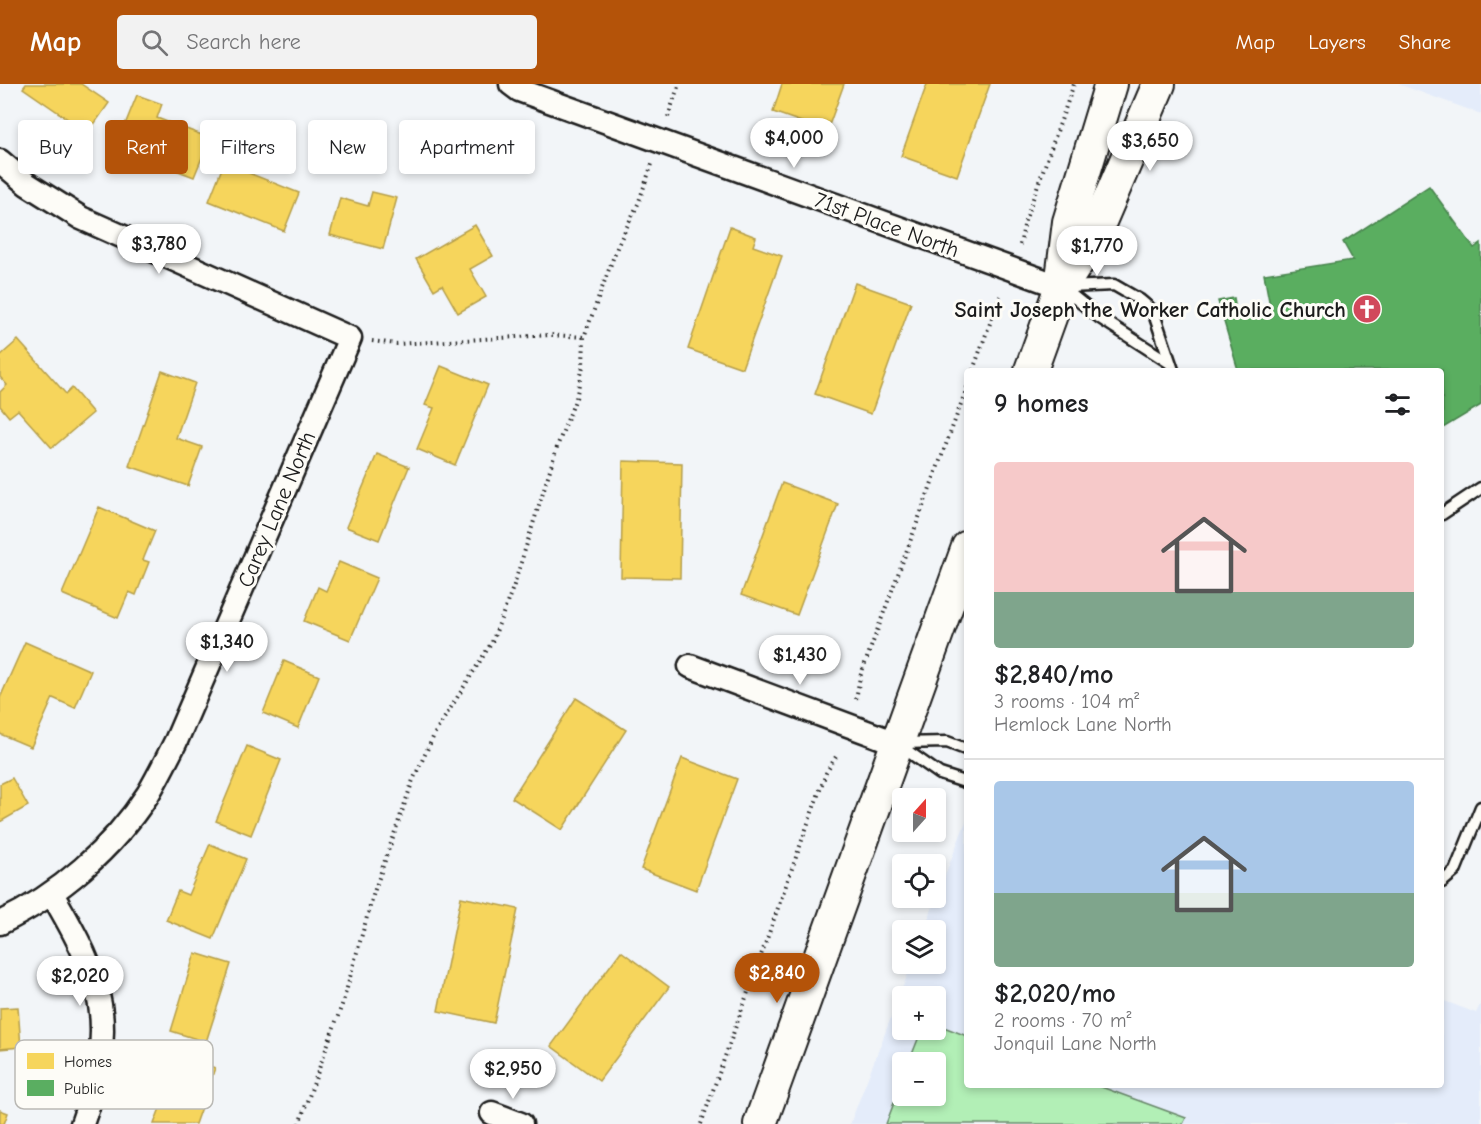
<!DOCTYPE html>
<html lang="en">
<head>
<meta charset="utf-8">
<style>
  :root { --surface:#fff; --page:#f2f2f2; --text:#202124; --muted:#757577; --line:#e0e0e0; --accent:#b45309 }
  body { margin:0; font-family:"Comic Neue",sans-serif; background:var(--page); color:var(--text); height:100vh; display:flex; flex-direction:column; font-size:22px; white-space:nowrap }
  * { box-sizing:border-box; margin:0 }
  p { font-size:20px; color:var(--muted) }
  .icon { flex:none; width:33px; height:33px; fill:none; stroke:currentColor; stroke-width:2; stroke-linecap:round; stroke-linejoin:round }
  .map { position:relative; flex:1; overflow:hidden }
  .side { position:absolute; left:964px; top:284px; width:480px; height:720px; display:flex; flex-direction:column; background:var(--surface); border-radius:6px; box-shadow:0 3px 9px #0003 }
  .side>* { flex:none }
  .guide { position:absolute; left:18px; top:36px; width:570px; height:54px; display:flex; gap:12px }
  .needle { width:39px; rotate:21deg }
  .controls { position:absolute; left:892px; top:704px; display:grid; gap:12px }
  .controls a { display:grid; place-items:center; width:54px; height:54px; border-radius:6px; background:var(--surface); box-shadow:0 3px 9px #0003; font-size:30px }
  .price { position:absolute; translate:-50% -51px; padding:0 14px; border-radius:21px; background:#fff; color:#222; font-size:20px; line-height:39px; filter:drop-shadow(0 2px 3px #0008) }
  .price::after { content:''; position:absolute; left:50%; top:36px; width:18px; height:14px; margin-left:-9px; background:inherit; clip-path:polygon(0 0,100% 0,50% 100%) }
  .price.current { background:var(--accent); color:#fff }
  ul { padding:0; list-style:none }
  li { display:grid; align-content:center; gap:12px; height:318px; padding:0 30px }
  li+li { border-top:2px solid var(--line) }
  li span { display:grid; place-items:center; height:186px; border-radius:6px; color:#555 }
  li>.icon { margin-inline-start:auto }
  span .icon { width:108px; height:108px; fill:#fffc; stroke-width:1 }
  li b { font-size:26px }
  h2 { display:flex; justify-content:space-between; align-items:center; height:72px; padding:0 30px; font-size:26px }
  .pill { padding:0 21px; border-radius:6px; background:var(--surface); box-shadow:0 3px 9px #0003; font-size:21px; line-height:54px }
  .pill.current { background:var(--accent); color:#fff }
  header { display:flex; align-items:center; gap:36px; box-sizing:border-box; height:84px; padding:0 30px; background:var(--accent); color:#fff }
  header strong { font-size:28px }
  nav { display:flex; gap:33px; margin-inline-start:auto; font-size:21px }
  .search { width:420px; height:54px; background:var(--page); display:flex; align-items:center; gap:15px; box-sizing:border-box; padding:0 21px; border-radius:6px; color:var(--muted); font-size:22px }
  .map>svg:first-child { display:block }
  .built { fill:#e4ecfa; fill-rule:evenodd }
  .green { fill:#b2efb6; stroke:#678669; stroke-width:1.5 }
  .homes { fill:#f6d55c; stroke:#b59e49; stroke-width:1.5 }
  .public { fill:#5aae61; stroke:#47824c; stroke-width:1.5 }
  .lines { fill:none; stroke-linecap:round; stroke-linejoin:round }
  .service-casing { stroke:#1c1c1c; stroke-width:15 }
  .minor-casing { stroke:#1c1c1c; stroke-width:27 }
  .secondary-casing { stroke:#1c1c1c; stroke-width:36 }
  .path { stroke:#1c1c1c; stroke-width:4; stroke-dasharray:1.5 4.5; stroke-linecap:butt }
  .service { stroke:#fdfcf7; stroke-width:10 }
  .minor { stroke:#fdfcf7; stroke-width:22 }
  .secondary { stroke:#fdfcf7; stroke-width:32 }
  .labels { text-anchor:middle; stroke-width:6; stroke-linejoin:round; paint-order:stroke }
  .street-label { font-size:22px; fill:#1c1c1c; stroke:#fdfcf7 }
  .poi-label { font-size:22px; font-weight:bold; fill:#1c1c1c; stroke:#fdfcf7; text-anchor:end }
  .key { fill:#fdfcf7; stroke:#bab9b5; stroke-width:1.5 }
  .key-label { font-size:16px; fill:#1c1c1c }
</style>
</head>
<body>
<header>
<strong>Map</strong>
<div class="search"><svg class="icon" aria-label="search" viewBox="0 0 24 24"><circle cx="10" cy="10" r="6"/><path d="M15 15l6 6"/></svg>Search here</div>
<nav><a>Map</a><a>Layers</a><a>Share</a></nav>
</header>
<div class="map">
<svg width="1481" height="1040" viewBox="0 0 1481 1040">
  <rect width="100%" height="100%" fill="#f2f5f8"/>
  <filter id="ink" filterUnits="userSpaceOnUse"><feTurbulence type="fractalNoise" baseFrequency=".0167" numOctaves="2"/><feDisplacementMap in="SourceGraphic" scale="12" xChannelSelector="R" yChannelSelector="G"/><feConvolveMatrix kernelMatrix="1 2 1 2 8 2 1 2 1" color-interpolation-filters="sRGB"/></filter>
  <g filter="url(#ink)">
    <g class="built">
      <path d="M1398,0H1481V30Z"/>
      <path d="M966,737L968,1000H1442V916L1476,929L1481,919V1040H850L912,879H936V846H924ZM903,912H936V945H903ZM903,978H936V1011H903Z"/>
    </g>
    <path class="green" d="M936,940L967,952L968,1000L1096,1001L1186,1034L1183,1040H886L903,995V1011H936V978H909L922,945H936Z"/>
    <g class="homes">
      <path d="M26,0H81L109,19L88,49L23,4Z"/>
      <path d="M782,0H844L827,47L773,28Z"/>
      <path d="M927,0H990L957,92L901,72Z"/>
      <path d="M137,11L162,20L157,34L210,54L194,93L116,63Z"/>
      <path d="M224,79L299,109L284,147L209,117Z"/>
      <path d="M372,108L397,114L383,165L330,151L340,114L368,122Z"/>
      <path d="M475,141L493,172L470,185L486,213L458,229L442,201L434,206L416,175Z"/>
      <path d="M730,143L756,153L753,162L782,172L742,284L688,265Z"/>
      <path d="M855,199L911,219L871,330L815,310Z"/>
      <path d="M18,256L66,310L72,304L93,329L52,364L18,326L9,333L0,322V308L7,301L0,293V272Z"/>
      <path d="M441,282L488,301L455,381L417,365L434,324L425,321Z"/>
      <path d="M162,287L195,299L176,354L202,363L188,402L129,382Z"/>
      <path d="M377,370L409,383L379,456L346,443Z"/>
      <path d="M623,377L682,379L680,494L621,493Z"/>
      <path d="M782,399L838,420L797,531L741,511Z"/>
      <path d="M99,423L155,447L143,476L149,478L136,511L129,508L118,534L62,510Z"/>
      <path d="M339,478L377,494L350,556L304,537L318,503L326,507Z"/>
      <path d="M25,558L91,587L75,624L53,614L31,663L0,650V614Z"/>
      <path d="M284,577L319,592L298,644L263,629Z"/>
      <path d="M576,614L626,646L562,746L512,714Z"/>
      <path d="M247,662L281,676L251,751L216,737Z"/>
      <path d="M682,674L737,695L696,806L641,785Z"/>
      <path d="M12,694L28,722L0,738V700Z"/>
      <path d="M210,760L246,775L213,855L166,836L178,807L188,811Z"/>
      <path d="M461,813L518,825L494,939L438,927Z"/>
      <path d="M621,867L669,903L599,997L551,962Z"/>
      <path d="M195,869L231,880L206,958L171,947Z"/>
      <path d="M18,923L21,963L0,965V924Z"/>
      <path d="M180,971L215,984L195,1040H154Z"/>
      <path d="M0,1026L8,1029L4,1040H0Z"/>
    </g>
    <path class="public" d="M1429,102L1474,164L1481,159V321L1443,344L1442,286H1238L1218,217L1234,214L1236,228L1270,222L1264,190L1353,176L1343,158Z"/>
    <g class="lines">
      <g class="service-casing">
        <g id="service">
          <path d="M1068,203L1114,201L1140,216L1153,227L1173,286"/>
          <path d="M1064,205L1100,234L1170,279"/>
          <path d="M1442,430L1481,404"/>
          <path d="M900,659L947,658L968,666"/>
          <path d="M899,661L940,690L968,699"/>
          <path d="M1442,798L1455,787L1481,723"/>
        </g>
      </g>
      <g class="minor-casing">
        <g id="minor">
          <path d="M511,0L519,6L1061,203"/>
          <path d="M0,77L27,100L81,134L350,254L176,657C167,675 158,693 148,710C112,765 59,811 0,839"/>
          <path d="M690,582L896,659"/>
          <path d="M52,810C104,898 118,941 82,1040"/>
          <path d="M492,1029L521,1040"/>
        </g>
      </g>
      <g class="secondary-casing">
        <g id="secondary">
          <path d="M1065,197L1092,156L1159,0"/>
          <path d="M1031,286L1061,203L1069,138L1111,0"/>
          <path d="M760,1040L968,463"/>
        </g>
      </g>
      <g class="path">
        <path d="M668,33L679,0"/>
        <path d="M1020,161L1025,137L1074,0"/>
        <path d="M372,257L397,260L551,251L584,253"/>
        <path d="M973,286L1000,212"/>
        <path d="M856,615L860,593L968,301"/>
        <path d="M299,1040L343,918L374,808L413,696L435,649L492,558L514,501L558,360L576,314L583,282L584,253L618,161L638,120L652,80"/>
        <path d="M701,1040L826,689L837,671"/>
      </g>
      <use href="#service" class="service"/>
      <use href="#minor" class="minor"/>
      <use href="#secondary" class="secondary"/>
    </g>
  </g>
  <defs>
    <g id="church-disc" transform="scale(1.5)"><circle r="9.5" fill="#d1495b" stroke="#fdfcf7"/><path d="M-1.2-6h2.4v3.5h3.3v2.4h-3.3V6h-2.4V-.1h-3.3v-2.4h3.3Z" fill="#fff"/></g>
  </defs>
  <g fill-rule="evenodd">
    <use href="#church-disc" x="1367" y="225"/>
  </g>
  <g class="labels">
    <g class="street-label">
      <text transform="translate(887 140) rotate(20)" y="8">71st Place North</text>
      <text transform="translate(276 425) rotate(-67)" y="8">Carey Lane North</text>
    </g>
    <g class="poi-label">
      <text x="1346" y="233">Saint Joseph the Worker Catholic Church</text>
    </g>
  </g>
  <rect x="15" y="956" width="198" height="69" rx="9" class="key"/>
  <rect x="27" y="969" width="27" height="16" fill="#f6d55c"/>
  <rect x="27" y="996" width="27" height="16" fill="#5aae61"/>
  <g class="key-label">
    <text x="64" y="983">Homes</text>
    <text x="64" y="1010">Public</text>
  </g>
</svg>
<div class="controls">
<a><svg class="needle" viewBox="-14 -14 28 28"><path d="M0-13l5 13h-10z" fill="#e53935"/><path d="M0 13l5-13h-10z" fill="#757577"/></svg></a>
<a><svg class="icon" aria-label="locate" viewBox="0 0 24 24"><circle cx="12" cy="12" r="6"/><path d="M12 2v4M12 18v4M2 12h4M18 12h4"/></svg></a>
<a><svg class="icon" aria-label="layers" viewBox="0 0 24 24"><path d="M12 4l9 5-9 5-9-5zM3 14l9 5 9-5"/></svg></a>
<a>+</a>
<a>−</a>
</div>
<b class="price" style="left:794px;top:85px">$4,000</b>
<b class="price" style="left:1150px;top:88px">$3,650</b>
<b class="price" style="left:159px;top:191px">$3,780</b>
<b class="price" style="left:1097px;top:193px">$1,770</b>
<b class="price" style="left:227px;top:589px">$1,340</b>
<b class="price" style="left:800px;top:602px">$1,430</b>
<b class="price current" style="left:777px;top:920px">$2,840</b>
<b class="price" style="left:80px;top:923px">$2,020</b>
<b class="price" style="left:513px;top:1016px">$2,950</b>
<div class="guide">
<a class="pill">Buy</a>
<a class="pill current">Rent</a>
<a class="pill">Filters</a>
<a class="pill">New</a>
<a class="pill">Apartment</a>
</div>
<section class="side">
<h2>9 homes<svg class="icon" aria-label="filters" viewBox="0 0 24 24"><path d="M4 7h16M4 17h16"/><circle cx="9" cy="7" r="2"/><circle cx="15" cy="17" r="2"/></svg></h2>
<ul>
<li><span style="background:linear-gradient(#f6c9c9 70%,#7fa58c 0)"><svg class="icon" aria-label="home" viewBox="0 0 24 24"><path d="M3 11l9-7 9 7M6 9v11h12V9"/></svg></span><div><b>$2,840/mo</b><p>3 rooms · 104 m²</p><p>Hemlock Lane North</p></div></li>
<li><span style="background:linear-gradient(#a9c7e8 60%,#7fa58c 0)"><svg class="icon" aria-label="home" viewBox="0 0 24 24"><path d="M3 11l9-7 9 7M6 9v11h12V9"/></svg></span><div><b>$2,020/mo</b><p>2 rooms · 70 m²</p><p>Jonquil Lane North</p></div></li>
</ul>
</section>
</div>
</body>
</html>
